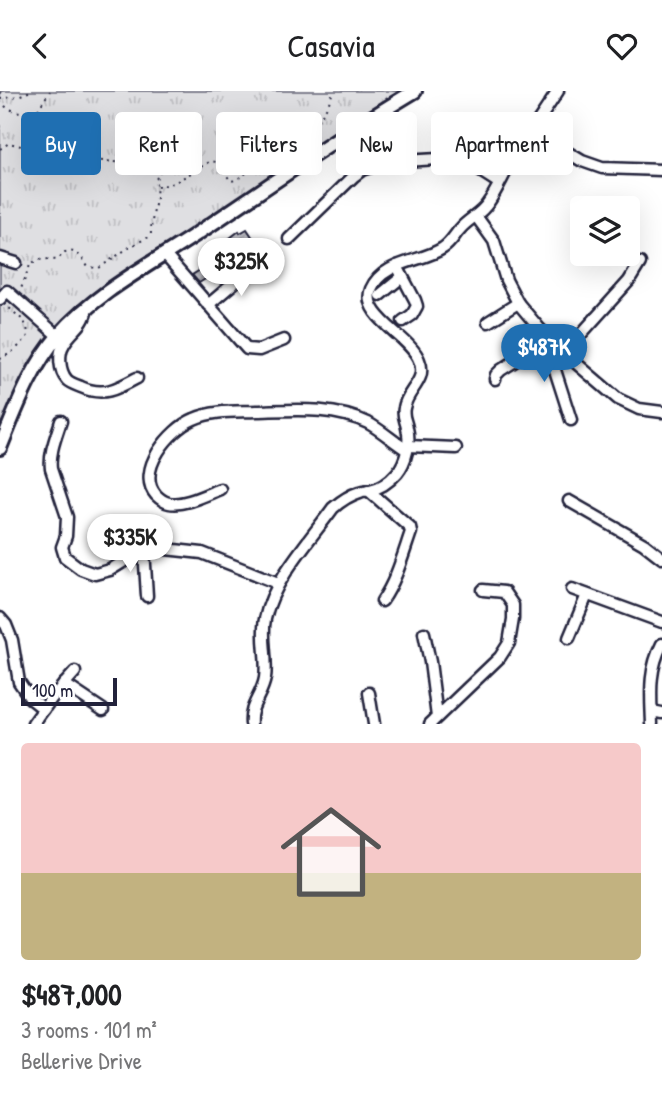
<!DOCTYPE html>
<html lang="en">
<head>
<meta charset="utf-8">
<style>
  :root { --surface:#fff; --page:#f2f2f2; --text:#202124; --muted:#757577; --accent:#1f6fb2 }
  body { margin:0; font-family:"Patrick Hand",sans-serif; background:var(--page); color:var(--text); height:100vh; display:flex; flex-direction:column; font-size:26px; white-space:nowrap }
  * { box-sizing:border-box; margin:0 }
  p { font-size:23px; color:var(--muted) }
  .icon { flex:none; width:38px; height:38px; fill:none; stroke:currentColor; stroke-width:2; stroke-linecap:round; stroke-linejoin:round }
  .map { position:relative; height:633px; overflow:hidden }
  .drawer { display:flex; flex-direction:column; background:var(--surface); flex:1 }
  .drawer>* { flex:none }
  .hud { position:absolute; left:21px; top:21px; width:621px; height:63px; display:flex; gap:14px }
  .controls { position:absolute; left:570px; top:105px; display:grid; gap:14px }
  .controls a { display:grid; place-items:center; width:70px; height:70px; border-radius:7px; background:var(--surface); box-shadow:0 7px 28px #0002; font-size:35px }
  .scale { position:absolute; left:21px; bottom:18px; width:96px; box-sizing:border-box; padding-left:7px; border:4px solid #22223b; border-top:0; font-size:19px; line-height:24px; white-space:nowrap; color:#22223b; -webkit-text-stroke:5px #fff; paint-order:stroke }
  .price { position:absolute; translate:-50% -60px; padding:0 16px; border-radius:24px; background:#fff; color:#222; font-size:23px; line-height:46px; filter:drop-shadow(0 2px 4px #0008) }
  .price::after { content:''; position:absolute; left:50%; top:42px; width:21px; height:16px; margin-left:-10px; background:inherit; clip-path:polygon(0 0,100% 0,50% 100%) }
  .price.active { background:var(--accent); color:#fff }
  ul { padding:0; list-style:none }
  li { display:grid; align-content:center; gap:14px; height:371px; padding:0 21px }
  li span { display:grid; place-items:center; height:217px; border-radius:7px; color:#555 }
  li>.icon { margin-inline-start:auto }
  span .icon { width:126px; height:126px; fill:#fffc; stroke-width:1 }
  li b { font-size:30px }
  .tag { padding:0 24px; border-radius:7px; background:var(--surface); box-shadow:0 7px 28px #0002; font-size:24px; line-height:63px }
  .tag.active { background:var(--accent); color:#fff }
  header { display:flex; justify-content:space-between; align-items:center; height:91px; padding:0 21px; background:var(--surface); font-size:32px; font-weight:600 }
  .map>svg:first-child { display:block }
  .park { fill:url(#park-tufts); stroke:#80808e; stroke-width:2 }
  .building { fill:url(#building-hatch); stroke:#22223b; stroke-width:2 }
  .lines { fill:none; stroke-linecap:round; stroke-linejoin:round }
  .minor-casing { stroke:#22223b; stroke-width:15 }
  .major-casing { stroke:#22223b; stroke-width:18 }
  .path { stroke:#22223b; stroke-width:2; stroke-dasharray:2 5; stroke-linecap:butt }
  .minor { stroke:#fff; stroke-width:10 }
  .major { stroke:#fff; stroke-width:12 }
</style>
</head>
<body>
<header><svg class="icon" aria-label="back" viewBox="0 0 24 24"><path d="M15 5l-7 7 7 7"/></svg>Casavia<svg class="icon" aria-label="heart" viewBox="0 0 24 24"><path d="M12 20l-8-8c-3-5 5-10 8-4 3-6 11-1 8 4z"/></svg></header>
<div class="map">
<svg width="662" height="633" viewBox="0 0 662 633">
  <defs>
    <pattern id="park-tufts" width="24" height="20" patternUnits="userSpaceOnUse" patternTransform="scale(1.75)"><rect width="24" height="20" fill="#dfdfe2"/><path d="M3 7l-1-3M5 7V3M7 7l1-3M15 17l-1-3M17 17v-4M19 17l1-3" fill="none" stroke="#bfbfc3"/></pattern>
    <pattern id="building-hatch" width="6" height="6" patternUnits="userSpaceOnUse" patternTransform="scale(1.75)"><rect width="6" height="6" fill="#c8c8cf"/><path d="M-1 1l2-2M0 6l6-6M5 7l2-2" fill="none" stroke="#acacb3"/></pattern>
  </defs>
  <rect width="100%" height="100%" fill="#fff"/>
  <filter id="ink" filterUnits="userSpaceOnUse"><feTurbulence type="fractalNoise" baseFrequency=".0143" numOctaves="2"/><feDisplacementMap in="SourceGraphic" scale="14" xChannelSelector="R" yChannelSelector="G"/><feConvolveMatrix kernelMatrix="1 2 1 2 8 2 1 2 1" color-interpolation-filters="sRGB"/></filter>
  <g filter="url(#ink)">
    <path class="park" d="M0,0H414L115,196L58,244L9,335H0Z"/>
    <g class="building">
      <path d="M247,138L253,147L247,151L248,152L233,162L226,150L239,140L240,142Z"/>
      <path d="M228,164L230,167L222,173L224,176L199,192L192,184L200,179L199,177L203,175L204,177L213,171L214,173Z"/>
    </g>
    <g class="lines">
      <g class="minor-casing">
        <g id="minor">
          <path d="M532,40L582,70L602,77L662,79"/>
          <path d="M476,125L494,150L506,189L518,212L539,237L563,261L618,308L639,318L662,321"/>
          <path d="M289,148L354,85L362,79L386,71L455,67L463,69L499,92"/>
          <path d="M165,164L247,258L259,259L284,249"/>
          <path d="M0,167L16,172"/>
          <path d="M397,175L415,209L417,215L412,224L403,230"/>
          <path d="M380,204L402,186"/>
          <path d="M0,208L7,200L58,245"/>
          <path d="M208,214L254,175"/>
          <path d="M87,217C84,236 72,238 64,253C58,262 59,280 67,289C70,292 76,294 81,296C103,306 117,298 137,287"/>
          <path d="M488,231L518,212"/>
          <path d="M563,261L556,271L555,279L571,329"/>
          <path d="M564,262L629,190L640,172"/>
          <path d="M495,288L496,284L501,279L550,248"/>
          <path d="M61,330C56,346 49,362 51,378L67,426L66,445L62,456L65,466L81,478L95,483L110,479L144,458L156,457L202,462L278,492"/>
          <path d="M408,355L456,357"/>
          <path d="M220,398C207,403 184,415 169,412C164,411 160,408 156,404C135,380 170,338 194,328C214,319 236,321 257,320C294,319 333,315 368,332C381,339 394,351 407,359"/>
          <path d="M368,399L410,436L411,441C403,464 396,490 382,510"/>
          <path d="M569,410L644,453L662,467"/>
          <path d="M144,458L147,505"/>
          <path d="M572,498L662,531"/>
          <path d="M0,527L6,534L12,549L19,591L30,607L44,618"/>
          <path d="M424,542L430,571L437,626"/>
          <path d="M569,547L587,504"/>
          <path d="M64,593L103,619"/>
          <path d="M369,602L374,633"/>
          <path d="M652,620L662,622"/>
          <path d="M33,633L51,608L75,581"/>
          <path d="M251,633C249,614 262,605 265,587C268,568 261,547 265,528C273,489 310,449 333,417C341,410 350,404 360,401C368,398 362,401 370,399C381,397 390,390 397,382C406,371 411,352 407,337C406,330 402,325 404,317C407,298 428,290 419,269C411,246 360,225 371,198C383,170 423,171 443,157C451,152 455,143 461,137C469,128 481,123 488,112C496,101 502,87 509,75C524,50 542,25 558,0"/>
          <path d="M430,633L500,566L509,552L513,528V514L504,501L483,499"/>
          <path d="M652,633C651,604 648,580 662,553"/>
        </g>
      </g>
      <g class="major-casing">
        <path id="major" d="M0,357C16,318 31,276 59,244C96,202 146,176 192,146C266,97 339,45 415,0"/>
      </g>
      <g class="path">
        <path d="M0,3L2,0"/>
        <path d="M0,8L18,5L31,0"/>
        <path d="M0,10C9,22 23,22 37,20L50,0"/>
        <path d="M0,58L9,52L54,63L83,65L92,69L127,72L160,69V80L155,90C160,105 150,127 151,145L131,155L99,177L88,176C82,167 78,158 65,161L57,169C22,165 32,179 19,201"/>
        <path d="M157,96L174,92L211,70L216,71L231,90L236,89C249,81 259,71 272,62C297,44 324,34 333,0"/>
        <path d="M0,268C11,263 23,253 29,243L24,230L8,216L9,214"/>
      </g>
      <use href="#minor" class="minor"/>
      <use href="#major" class="major"/>
    </g>
  </g>
</svg>
<div class="controls">
<a><svg class="icon" aria-label="layers" viewBox="0 0 24 24"><path d="M12 4l9 5-9 5-9-5zM3 14l9 5 9-5"/></svg></a>
</div>
<div class="scale">100 m</div>
<b class="price" style="left:241px;top:207px">$325K</b>
<b class="price active" style="left:544px;top:293px">$487K</b>
<b class="price" style="left:130px;top:483px">$335K</b>
<div class="hud">
<a class="tag active">Buy</a>
<a class="tag">Rent</a>
<a class="tag">Filters</a>
<a class="tag">New</a>
<a class="tag">Apartment</a>
</div>
</div>
<section class="drawer">
<ul>
<li><span style="background:linear-gradient(#f6c9c9 60%,#c2b280 0)"><svg class="icon" aria-label="home" viewBox="0 0 24 24"><path d="M3 11l9-7 9 7M6 9v11h12V9"/></svg></span><div><b>$487,000</b><p>3 rooms · 101 m²</p><p>Bellerive Drive</p></div></li>
</ul>
</section>
</body>
</html>
